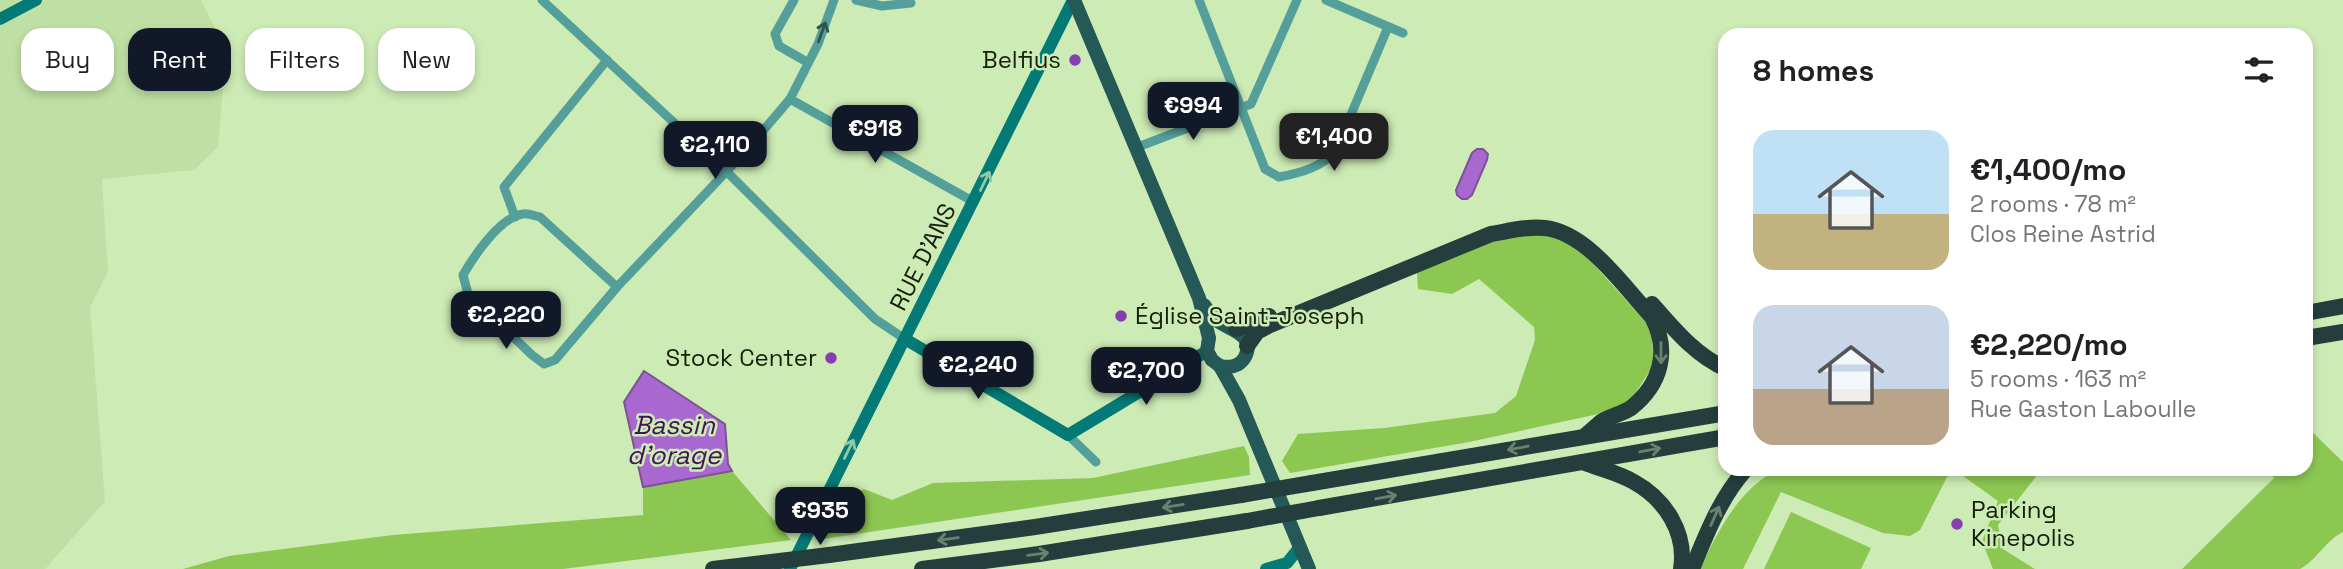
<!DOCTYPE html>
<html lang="en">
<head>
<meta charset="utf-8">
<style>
  :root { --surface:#fff; --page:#f2f2f2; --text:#202124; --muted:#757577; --accent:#111827 }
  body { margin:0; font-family:"Space Grotesk",sans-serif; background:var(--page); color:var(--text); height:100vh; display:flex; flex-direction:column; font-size:26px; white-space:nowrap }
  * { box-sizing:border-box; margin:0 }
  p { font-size:23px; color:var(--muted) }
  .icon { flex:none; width:38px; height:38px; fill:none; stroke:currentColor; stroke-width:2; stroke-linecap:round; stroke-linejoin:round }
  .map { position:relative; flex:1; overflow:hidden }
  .sheet { position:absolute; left:1718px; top:28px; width:595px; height:448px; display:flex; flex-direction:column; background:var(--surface); border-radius:21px; box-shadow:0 4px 10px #0003 }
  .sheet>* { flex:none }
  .hud { position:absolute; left:21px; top:28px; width:665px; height:63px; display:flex; gap:14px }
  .price { position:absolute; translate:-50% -60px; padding:0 16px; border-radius:14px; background:var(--accent); color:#fff; font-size:23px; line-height:46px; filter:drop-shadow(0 2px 4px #0008) }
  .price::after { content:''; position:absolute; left:50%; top:42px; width:21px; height:16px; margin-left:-10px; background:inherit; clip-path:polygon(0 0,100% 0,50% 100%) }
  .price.selected { background:#222; color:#fff }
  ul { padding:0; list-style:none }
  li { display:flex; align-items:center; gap:21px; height:175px; padding:0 35px }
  li span { display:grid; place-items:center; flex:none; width:196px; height:140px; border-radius:21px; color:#555 }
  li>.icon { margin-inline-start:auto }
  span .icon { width:84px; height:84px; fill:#fffc; stroke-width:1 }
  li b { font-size:30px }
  h2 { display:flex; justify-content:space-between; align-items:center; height:84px; padding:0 35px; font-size:30px }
  .pill { padding:0 24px; border-radius:21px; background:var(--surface); box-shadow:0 4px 10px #0003; font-size:24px; line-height:63px }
  .pill.selected { background:var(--accent); color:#fff }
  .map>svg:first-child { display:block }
  .built { fill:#bfe0a4 }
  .green { fill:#8cc752 }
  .water { fill:#a968d0; stroke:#7d5295; stroke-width:2 }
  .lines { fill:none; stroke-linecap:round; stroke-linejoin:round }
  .street { stroke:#559f9b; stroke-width:9 }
  .secondary { stroke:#047a77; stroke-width:12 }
  .primary { stroke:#245957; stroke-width:14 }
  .highway { stroke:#243e3d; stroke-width:16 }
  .highway-bridge { stroke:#243e3d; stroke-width:16 }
  .oneway { stroke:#2f5345 }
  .oneway2 { stroke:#91c9a2 }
  .oneway3 { stroke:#68836d }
  .poi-dot { fill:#873eb0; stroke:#cdebb5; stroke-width:2.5 }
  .labels { text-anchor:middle; stroke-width:5; stroke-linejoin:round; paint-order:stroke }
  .poi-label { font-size:24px; fill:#15200c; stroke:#cdebb5; text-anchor:end }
  .street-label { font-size:24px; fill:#15200c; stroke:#cdebb5 }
  .water-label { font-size:26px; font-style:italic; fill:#401456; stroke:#cdebb5 }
</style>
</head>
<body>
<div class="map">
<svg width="2343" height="569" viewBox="0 0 2343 569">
  <rect width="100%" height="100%" fill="#cdebb5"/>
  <path class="built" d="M0,0H201L226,50L218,147L194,170L102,179L108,271L90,307L105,501L45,569H0Z"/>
  <g class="green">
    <path d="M1521,234L1554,236L1579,248L1651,328L1654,364L1626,408L1469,442L1290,473L1282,461L1298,434L1384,428L1495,413L1516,396L1535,340L1534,327L1479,279L1452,294L1418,289L1417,272L1498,239Z"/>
    <path d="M2307,427L2343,462V532C2326,540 2317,560 2300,569H2182L2274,478L2266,469H2306Z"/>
    <path d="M1244,446L1249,457L1250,475L823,539L831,502L864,489L892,500L933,483L1093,478Z"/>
    <path d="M1779,469H2042L1998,525L2003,549L2035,569H1993L1982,541L1998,501L1956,471L1947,477L1920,530L1910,536L1883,533L1781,492L1743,569H1700C1718,531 1739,488 1779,469Z"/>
    <path d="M732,471L791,540L563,569H183L229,556L393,535L643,515V487Z"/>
    <path d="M1791,512L1871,548L1861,569H1764Z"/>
  </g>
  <g class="water">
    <path d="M1477,149H1483L1488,154L1487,160L1472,195L1467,199H1462L1457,195L1456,190L1472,153Z"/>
    <path d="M644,371L725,424L728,464L732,471L643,487L624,402Z"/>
  </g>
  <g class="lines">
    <g class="street">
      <path d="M542,0L726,171L875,319L905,339"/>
      <path d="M794,0L775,34L779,46L807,62"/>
      <path d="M856,0L882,6L911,3"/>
      <path d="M1199,0L1265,169L1279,177C1300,173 1323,167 1336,150L1388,27"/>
      <path d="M1326,0L1403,33"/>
      <path d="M790,99L974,202"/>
      <path d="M1135,148L1251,104L1297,0"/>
      <path d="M515,217L504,187L607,60"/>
      <path d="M617,287L540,217C535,216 528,213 523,214C500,217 474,256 463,275L468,294L532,355L544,364L555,360L617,287L744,153L790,99L818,44L834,0"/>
      <path d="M1068,435L1096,462"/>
    </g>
    <g class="secondary">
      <path d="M0,19L36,0"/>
      <path d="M905,339L1068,435L1207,351"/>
      <path d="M790,569L1073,0"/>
      <path d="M1266,569L1287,563L1299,548"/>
    </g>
    <g class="primary">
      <path d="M1074,0L1199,298L1209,338L1207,351L1212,360L1220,366L1239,400L1309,569"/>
      <path d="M1204,305C1208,311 1212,317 1219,322C1231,330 1256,335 1245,357C1239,367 1230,368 1220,366"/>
    </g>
    <g class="highway">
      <path d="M1652,304C1674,329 1695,355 1726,369"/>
      <path d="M2306,313L2343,306"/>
      <path d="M1236,329L1269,316"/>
      <path d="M2306,338L2343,332"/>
      <path d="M1247,346L1257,332L1270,325L1491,234C1509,231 1527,226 1545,228C1588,233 1624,287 1652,317C1670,351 1661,384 1631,408C1622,414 1610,416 1601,422C1596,426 1590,432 1585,436"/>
      <path d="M1583,462C1600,469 1619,473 1634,482C1665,499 1687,533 1681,569"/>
      <path d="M1312,483L1726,413"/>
      <path d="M1319,508L1726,437"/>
      <path d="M829,555L1035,527L1241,495"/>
      <path d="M713,569L763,563"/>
      <path d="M922,569L1039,554L1247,521"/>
      <path d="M1692,569C1707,533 1720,498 1746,469"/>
    </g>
    <g class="highway-bridge">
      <path d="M1241,495L1312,483"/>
      <path d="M1247,521L1319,508"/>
      <path d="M763,563L829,555"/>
    </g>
  </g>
  <defs><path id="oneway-shaft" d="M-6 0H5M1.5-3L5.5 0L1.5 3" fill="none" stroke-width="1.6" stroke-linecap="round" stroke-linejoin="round" transform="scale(1.75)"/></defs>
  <use class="oneway" href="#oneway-shaft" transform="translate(822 32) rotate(-70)"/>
  <g class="oneway2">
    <use href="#oneway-shaft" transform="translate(985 181) rotate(-64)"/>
    <use href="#oneway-shaft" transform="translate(849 449) rotate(-64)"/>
  </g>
  <g class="oneway3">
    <use href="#oneway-shaft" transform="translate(1661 353) rotate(90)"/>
    <use href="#oneway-shaft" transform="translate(1518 448) rotate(170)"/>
    <use href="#oneway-shaft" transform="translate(1650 450) rotate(-10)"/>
    <use href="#oneway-shaft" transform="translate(1386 497) rotate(-10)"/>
    <use href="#oneway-shaft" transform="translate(1173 506) rotate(171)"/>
    <use href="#oneway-shaft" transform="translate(1715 516) rotate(-66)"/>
    <use href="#oneway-shaft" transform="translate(948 539) rotate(172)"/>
    <use href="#oneway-shaft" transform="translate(1038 554) rotate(-8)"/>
  </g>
  <g class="poi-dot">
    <circle cx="1075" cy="60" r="7"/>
    <circle cx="1121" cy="316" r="7"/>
    <circle cx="831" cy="358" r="7"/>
    <circle cx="1957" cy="524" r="7"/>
  </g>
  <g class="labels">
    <g class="poi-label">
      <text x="1061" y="68">Belfius</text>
      <text x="1135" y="324" text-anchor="start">Église Saint-Joseph</text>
      <text x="817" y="366">Stock Center</text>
      <text x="1971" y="518" text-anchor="start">Parking<tspan x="1971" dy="28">Kinepolis</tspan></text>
    </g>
    <g class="street-label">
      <text transform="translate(923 257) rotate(-63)" y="8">RUE D'ANS</text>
    </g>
    <g class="water-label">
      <text x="674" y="434">Bassin<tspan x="674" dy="30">d'orage</tspan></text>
    </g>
  </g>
</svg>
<b class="price" style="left:1193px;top:142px">€994</b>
<b class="price" style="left:875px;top:165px">€918</b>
<b class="price selected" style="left:1334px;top:173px">€1,400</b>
<b class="price" style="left:715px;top:181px">€2,110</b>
<b class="price" style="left:506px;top:351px">€2,220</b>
<b class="price" style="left:978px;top:401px">€2,240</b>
<b class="price" style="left:1146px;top:407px">€2,700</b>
<b class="price" style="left:820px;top:547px">€935</b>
<div class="hud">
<a class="pill">Buy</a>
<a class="pill selected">Rent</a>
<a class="pill">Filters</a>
<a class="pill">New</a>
</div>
<section class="sheet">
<h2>8 homes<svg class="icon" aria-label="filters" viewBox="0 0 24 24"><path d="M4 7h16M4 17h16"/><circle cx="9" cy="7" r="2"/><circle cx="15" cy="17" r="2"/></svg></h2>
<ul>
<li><span style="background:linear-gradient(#bfe0f5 60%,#c2b280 0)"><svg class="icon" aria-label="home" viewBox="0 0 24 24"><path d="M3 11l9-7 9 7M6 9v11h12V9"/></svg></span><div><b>€1,400/mo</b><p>2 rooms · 78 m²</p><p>Clos Reine Astrid</p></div></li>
<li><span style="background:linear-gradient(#c9d6e8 60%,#b9a48a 0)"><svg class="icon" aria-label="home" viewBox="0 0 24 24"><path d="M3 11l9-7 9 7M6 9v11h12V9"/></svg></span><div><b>€2,220/mo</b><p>5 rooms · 163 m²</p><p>Rue Gaston Laboulle</p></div></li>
</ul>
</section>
</div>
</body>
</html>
